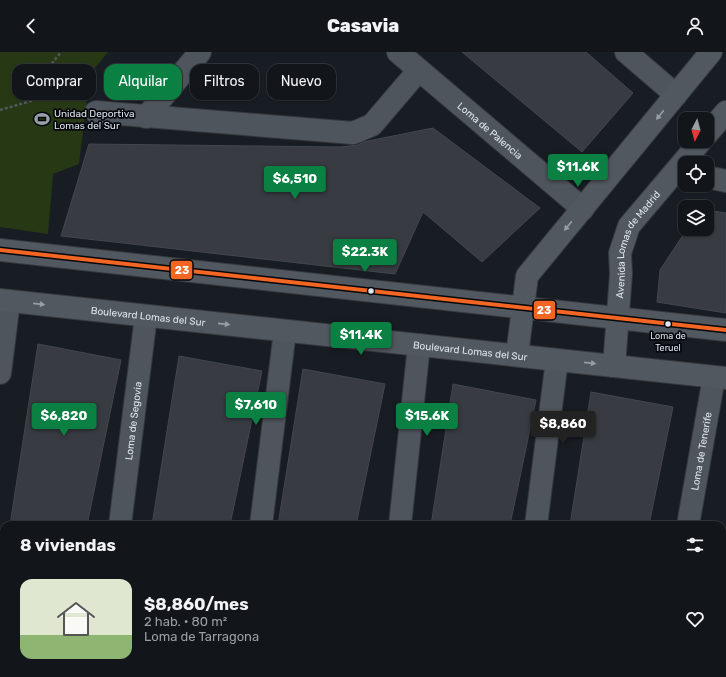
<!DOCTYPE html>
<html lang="es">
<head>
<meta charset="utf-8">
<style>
  :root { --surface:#12161a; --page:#1b1f23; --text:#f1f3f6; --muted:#9c9fa2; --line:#313539; --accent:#0b8043 }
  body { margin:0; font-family:Rubik,sans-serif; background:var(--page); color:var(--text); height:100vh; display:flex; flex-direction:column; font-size:15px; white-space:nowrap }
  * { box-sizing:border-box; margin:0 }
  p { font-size:13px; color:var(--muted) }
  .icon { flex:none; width:22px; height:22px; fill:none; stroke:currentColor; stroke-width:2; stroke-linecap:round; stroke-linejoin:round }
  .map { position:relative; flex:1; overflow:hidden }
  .drawer { position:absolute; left:0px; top:469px; width:726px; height:156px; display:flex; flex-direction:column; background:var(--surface); border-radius:12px 12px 0 0; box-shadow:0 1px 3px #0004,0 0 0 1px var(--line) }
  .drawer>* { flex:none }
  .top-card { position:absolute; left:12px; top:12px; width:400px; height:36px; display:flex; gap:8px }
  .needle { width:26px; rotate:186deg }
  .controls { position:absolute; left:678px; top:60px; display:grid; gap:8px }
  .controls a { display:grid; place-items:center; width:36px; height:36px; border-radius:8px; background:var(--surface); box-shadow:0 1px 3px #0004,0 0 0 1px var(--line); font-size:20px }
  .price { position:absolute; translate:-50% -34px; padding:0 9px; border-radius:4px; background:var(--accent); color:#fff; font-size:13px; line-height:26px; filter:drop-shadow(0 1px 2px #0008) }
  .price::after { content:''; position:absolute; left:50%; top:24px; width:12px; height:9px; margin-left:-6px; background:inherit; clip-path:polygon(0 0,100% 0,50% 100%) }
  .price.selected { background:#222; color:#fff }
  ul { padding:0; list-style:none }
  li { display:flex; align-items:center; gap:12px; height:100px; padding:0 20px }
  li span { display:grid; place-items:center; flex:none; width:112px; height:80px; border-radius:12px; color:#555 }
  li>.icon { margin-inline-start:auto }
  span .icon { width:48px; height:48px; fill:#fffc; stroke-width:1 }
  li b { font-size:17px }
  h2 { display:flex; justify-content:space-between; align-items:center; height:48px; padding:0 20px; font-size:17px }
  .chip { padding:0 14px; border-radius:12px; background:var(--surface); box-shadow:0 1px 3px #0004,0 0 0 1px var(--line); font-size:14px; line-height:36px }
  .chip.selected { background:var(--accent); color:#fff }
  header { display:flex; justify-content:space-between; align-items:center; height:52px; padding:0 20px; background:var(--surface); font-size:18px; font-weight:800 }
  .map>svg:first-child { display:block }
  .green { fill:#273814 }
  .building { fill:#383c42; stroke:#42474c }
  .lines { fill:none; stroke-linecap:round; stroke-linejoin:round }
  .street-casing { stroke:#35393e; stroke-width:24 }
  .secondary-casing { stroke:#35393e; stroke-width:24 }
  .path { stroke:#53575d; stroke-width:2.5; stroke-dasharray:3 2; stroke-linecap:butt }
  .street { stroke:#4f555c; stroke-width:22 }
  .secondary { stroke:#51585f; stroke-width:22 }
  .bus-1-casing { stroke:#04070b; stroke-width:7 }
  .bus-1 { stroke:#f26522; stroke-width:4 }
  .oneway { fill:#989ea6 }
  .bus-dot { fill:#dfe5ed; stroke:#04070b; stroke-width:1.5 }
  .labels { text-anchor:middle; stroke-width:3.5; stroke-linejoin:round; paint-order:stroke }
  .bus-label { font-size:9px; fill:#dfe5ed; stroke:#04070b }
  .poi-label { font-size:10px; fill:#dfe5ed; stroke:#04070b; text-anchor:start }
  .street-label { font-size:10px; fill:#dfe5ed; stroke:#04070b }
  .line-badge { stroke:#04070b; stroke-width:1.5 }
  .badge-label { font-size:11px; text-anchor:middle; font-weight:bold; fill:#fff }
</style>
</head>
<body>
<header><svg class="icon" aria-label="back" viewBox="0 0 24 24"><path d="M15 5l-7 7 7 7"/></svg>Casavia<svg class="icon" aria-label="person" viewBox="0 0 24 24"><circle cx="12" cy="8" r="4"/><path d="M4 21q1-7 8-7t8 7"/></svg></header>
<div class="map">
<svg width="726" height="625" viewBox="0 0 726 625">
  <rect width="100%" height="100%" fill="#181d23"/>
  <path class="green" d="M0,0H108L90,22L79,112L53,122L48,182L0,175Z"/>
  <g class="building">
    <path d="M462,0H586L633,41L582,100Z"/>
    <path d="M433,76L540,156L482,210L423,160L395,222L61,184L89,92L341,95L358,93L363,90Z"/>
    <path d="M707,158L726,161V261L657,250L660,218L687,177H707Z"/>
    <path d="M38,292L121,308L87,473H10Z"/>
    <path d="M179,304L262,319L230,473H152Z"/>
    <path d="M303,317L385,332L356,473H278Z"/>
    <path d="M453,332L536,348L510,473H431Z"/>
    <path d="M591,340L673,355L649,473H570Z"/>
  </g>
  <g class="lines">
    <g class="street-casing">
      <g id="street">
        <path id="s1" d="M398,0L583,157"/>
        <path d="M626,0L676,43"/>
        <path d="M96,60L353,81L372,73L419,18"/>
        <path d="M146,65L200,0"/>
        <path d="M707,125L726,129"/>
        <path d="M0,321L9,249"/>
        <path id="s2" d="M120,473L146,264"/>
        <path d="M261,473L285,279"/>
        <path d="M400,473L419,293"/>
        <path d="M536,473L557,308"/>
        <path id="s3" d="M688,473L714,325"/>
        <path d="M101,625V621"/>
        <path d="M242,625L243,621"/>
        <path d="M384,625L385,621"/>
        <path d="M516,625L517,621"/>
        <path d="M662,625V621"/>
      </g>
    </g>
    <g class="secondary-casing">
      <g id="secondary">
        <path d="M707,82L726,60"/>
        <path d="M0,198L726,278"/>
        <path id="s4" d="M0,248L726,326"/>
        <path d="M517,303L527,224L711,0"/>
        <path id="s5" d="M614,314L621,222L620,201L629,174L701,89"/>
      </g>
    </g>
    <path class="path" d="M0,58L31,49L53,10L61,0"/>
    <use href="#street" class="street"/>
    <use href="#secondary" class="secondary"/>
    <g class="bus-1-casing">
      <path id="bus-1" d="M0,198L726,278"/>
    </g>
    <use href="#bus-1" class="bus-1"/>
  </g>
  <defs><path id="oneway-solid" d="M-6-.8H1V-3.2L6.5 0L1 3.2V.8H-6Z"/></defs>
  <g class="oneway">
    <use href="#oneway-solid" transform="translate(660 63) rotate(129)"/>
    <use href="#oneway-solid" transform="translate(568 174) rotate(129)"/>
    <use href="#oneway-solid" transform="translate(39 252) rotate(6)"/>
    <use href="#oneway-solid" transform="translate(224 272) rotate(6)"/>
    <use href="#oneway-solid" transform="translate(590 311) rotate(6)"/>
  </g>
  <defs>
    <g id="stadium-bare" transform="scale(1.2)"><path d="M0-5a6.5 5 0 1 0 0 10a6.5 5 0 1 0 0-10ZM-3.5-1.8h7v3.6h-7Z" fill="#999fa6" stroke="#04070b" stroke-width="2.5" paint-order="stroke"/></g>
  </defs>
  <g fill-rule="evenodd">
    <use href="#stadium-bare" x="42" y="67"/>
  </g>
  <g class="bus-dot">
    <circle cx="371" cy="239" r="3.5"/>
    <circle cx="668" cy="272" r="3.5"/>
  </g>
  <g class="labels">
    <g class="bus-label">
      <text x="668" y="287">Loma de<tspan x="668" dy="12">Teruel</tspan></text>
    </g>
    <g class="poi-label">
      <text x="54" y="65">Unidad Deportiva<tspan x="54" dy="12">Lomas del Sur</tspan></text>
    </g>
    <g class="street-label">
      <text dy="4" stroke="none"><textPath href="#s1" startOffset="121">Loma de Palencia</textPath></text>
      <text dy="4" stroke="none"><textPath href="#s5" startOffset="127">Avenida Lomas de Madrid</textPath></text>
      <text dy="4" stroke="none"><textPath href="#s4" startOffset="149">Boulevard Lomas del Sur</textPath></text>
      <text dy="4" stroke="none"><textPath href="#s4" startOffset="473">Boulevard Lomas del Sur</textPath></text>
      <text dy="4" stroke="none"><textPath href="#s2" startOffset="105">Loma de Segovia</textPath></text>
      <text dy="4" stroke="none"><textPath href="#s3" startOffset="75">Loma de Tenerife</textPath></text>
    </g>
  </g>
  <g class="line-badge">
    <rect x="170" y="208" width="23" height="20" rx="4" fill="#f26522"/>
    <rect x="533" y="248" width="23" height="20" rx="4" fill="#f26522"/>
  </g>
  <g class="badge-label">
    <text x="182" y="222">23</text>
    <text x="544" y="262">23</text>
  </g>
</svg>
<div class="controls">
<a><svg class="needle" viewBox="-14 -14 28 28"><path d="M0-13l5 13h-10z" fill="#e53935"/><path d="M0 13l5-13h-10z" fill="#9c9fa2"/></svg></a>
<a><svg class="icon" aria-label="locate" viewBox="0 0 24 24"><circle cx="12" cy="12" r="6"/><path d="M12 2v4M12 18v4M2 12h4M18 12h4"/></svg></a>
<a><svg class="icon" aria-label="layers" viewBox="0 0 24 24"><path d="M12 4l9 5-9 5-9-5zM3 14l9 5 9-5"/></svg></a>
</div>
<b class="price" style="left:578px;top:136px">$11.6K</b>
<b class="price" style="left:295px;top:148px">$6,510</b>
<b class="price" style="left:365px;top:221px">$22.3K</b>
<b class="price" style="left:361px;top:304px">$11.4K</b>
<b class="price" style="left:256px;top:374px">$7,610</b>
<b class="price" style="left:64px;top:385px">$6,820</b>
<b class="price" style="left:427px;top:385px">$15.6K</b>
<b class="price selected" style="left:563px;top:393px">$8,860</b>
<div class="top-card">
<a class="chip">Comprar</a>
<a class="chip selected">Alquilar</a>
<a class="chip">Filtros</a>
<a class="chip">Nuevo</a>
</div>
<section class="drawer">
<h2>8 viviendas<svg class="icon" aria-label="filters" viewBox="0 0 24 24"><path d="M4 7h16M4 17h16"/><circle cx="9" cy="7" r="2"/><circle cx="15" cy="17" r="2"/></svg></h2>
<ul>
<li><span style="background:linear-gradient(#dfe7d0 70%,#8fb573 0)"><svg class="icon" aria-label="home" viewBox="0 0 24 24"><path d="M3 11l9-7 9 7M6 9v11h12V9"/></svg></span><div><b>$8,860/mes</b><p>2 hab. · 80 m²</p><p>Loma de Tarragona</p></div><svg class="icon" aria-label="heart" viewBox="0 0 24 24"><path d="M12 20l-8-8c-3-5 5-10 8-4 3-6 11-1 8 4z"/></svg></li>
</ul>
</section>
</div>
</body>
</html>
